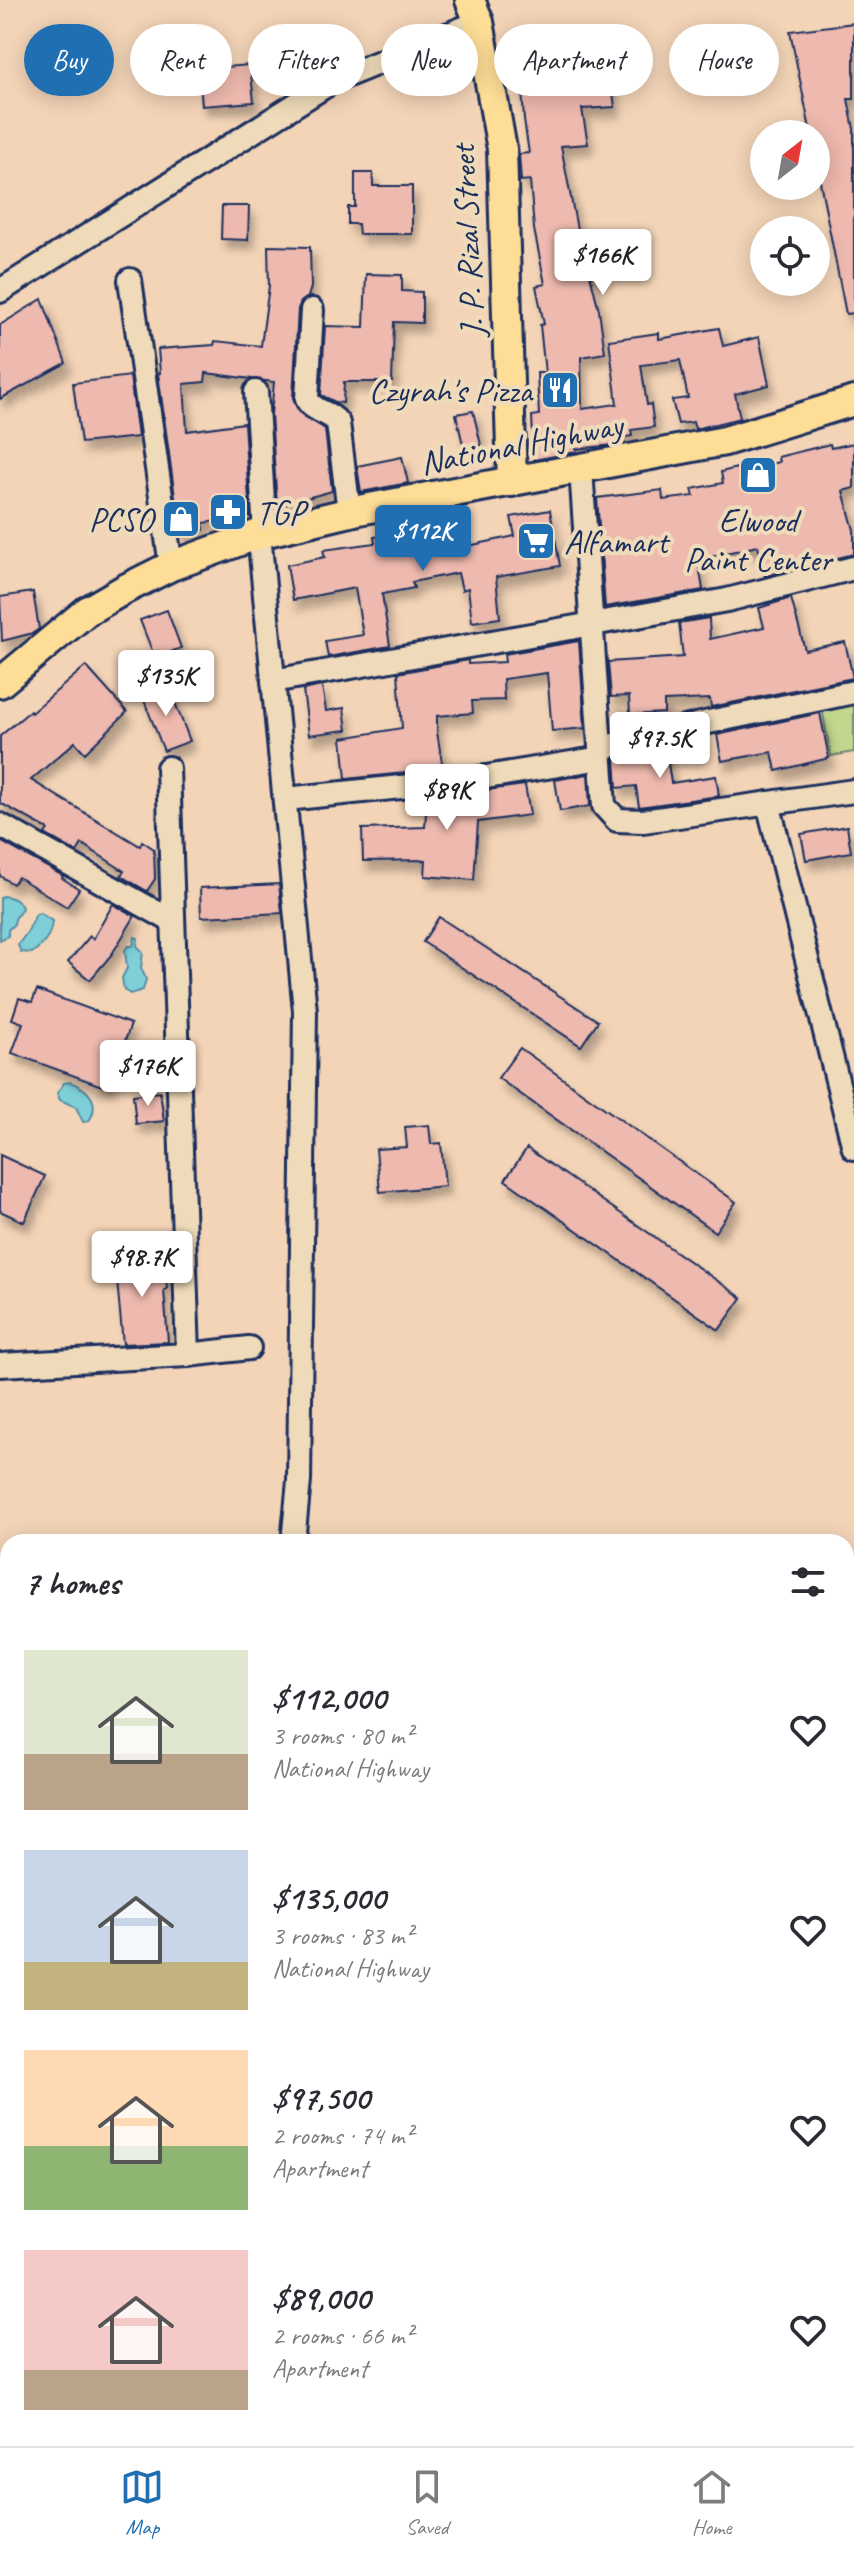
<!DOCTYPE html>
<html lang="en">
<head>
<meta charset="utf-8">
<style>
  :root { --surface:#fff; --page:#f7f7f7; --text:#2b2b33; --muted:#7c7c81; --line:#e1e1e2; --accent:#1f6fb2 }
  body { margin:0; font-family:Caveat,sans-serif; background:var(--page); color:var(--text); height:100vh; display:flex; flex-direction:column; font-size:30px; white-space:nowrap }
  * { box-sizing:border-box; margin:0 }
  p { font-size:26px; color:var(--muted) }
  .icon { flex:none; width:44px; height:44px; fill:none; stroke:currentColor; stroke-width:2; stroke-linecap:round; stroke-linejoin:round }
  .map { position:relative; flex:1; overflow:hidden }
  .panel { position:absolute; left:0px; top:1534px; width:854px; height:912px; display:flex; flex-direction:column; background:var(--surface); border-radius:24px 24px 0 0; box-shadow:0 4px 20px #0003 }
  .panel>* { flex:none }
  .top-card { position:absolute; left:24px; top:24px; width:806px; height:72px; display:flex; gap:16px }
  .needle { width:52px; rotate:31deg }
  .controls { position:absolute; left:750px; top:120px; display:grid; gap:16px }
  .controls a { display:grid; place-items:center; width:80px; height:80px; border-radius:50%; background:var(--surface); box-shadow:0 4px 20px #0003; font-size:40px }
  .price { position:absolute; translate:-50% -68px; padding:0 18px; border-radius:8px; background:#fff; color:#222; font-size:26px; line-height:52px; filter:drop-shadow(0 2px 4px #0008) }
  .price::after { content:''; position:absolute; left:50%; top:48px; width:24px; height:18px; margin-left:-12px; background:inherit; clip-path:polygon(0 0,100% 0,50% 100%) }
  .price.current { background:var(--accent); color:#fff }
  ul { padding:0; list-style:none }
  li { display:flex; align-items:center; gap:24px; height:200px; padding:0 24px }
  li span { display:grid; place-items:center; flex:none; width:224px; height:160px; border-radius:0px; color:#555 }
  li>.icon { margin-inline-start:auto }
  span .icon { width:96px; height:96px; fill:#fffc; stroke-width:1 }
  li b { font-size:34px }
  h2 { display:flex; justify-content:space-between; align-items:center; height:96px; padding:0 24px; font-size:34px }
  .chip { padding:0 28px; border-radius:36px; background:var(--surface); box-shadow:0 4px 20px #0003; font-size:28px; line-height:72px }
  .chip.current { background:var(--accent); color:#fff }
  .menu { display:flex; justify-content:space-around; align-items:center; height:112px; border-top:2px solid var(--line); background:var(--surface); font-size:22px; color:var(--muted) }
  .menu a { display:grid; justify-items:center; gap:4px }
  .menu .current { color:var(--accent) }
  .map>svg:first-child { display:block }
  .green { fill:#c1d78d; stroke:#6e8376; stroke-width:2 }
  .water { fill:#7ecfd8; stroke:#568fa7; stroke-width:2 }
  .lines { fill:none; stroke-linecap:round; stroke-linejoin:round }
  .stream { stroke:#568fa7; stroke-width:6 }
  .building { fill:#eeb9ae; stroke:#1b2f5e; stroke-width:2; filter:url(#shadow) }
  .minor-casing { stroke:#1b2f5e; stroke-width:28 }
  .major-casing { stroke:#1b2f5e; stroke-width:34 }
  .minor { stroke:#efdbb9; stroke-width:22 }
  .major { stroke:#fedd96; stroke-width:28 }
  .labels { text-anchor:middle; stroke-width:8; stroke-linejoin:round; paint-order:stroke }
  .street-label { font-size:34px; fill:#1b2f5e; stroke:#efdbb9 }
  .poi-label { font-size:34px; fill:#1b2f5e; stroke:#efdbb9; text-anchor:end }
</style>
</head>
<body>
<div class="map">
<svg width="854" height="2446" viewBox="0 0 854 2446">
  <defs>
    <filter id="shadow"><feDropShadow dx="5" dy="9" stdDeviation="4" flood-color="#0004"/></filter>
  </defs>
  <rect width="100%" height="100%" fill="#f3d4b7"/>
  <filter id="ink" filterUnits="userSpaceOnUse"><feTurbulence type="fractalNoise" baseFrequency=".0125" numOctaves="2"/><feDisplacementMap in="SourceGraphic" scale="16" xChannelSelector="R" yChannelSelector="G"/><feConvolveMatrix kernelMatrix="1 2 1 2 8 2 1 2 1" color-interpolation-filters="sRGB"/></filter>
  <g filter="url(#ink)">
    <g class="green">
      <path d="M854,697V752L831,756L821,703Z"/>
      <rect x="166" y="2438" width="317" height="8"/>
    </g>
    <g class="water">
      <path d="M3,896C11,897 19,899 22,908L15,919L14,924L8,930V936L0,940V898Z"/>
      <path d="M40,913L52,921C51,936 43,945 32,953L21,952L18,945L28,931L36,914Z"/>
      <path d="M135,937L138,938L137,946L143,952L141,968L146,979L143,990L130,994L124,990L122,978L127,968L125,950L128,946H133Z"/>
      <path d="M70,1082C89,1089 101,1102 89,1121L83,1122L76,1107L60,1100L57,1093L64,1083Z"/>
    </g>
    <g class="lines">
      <g class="stream">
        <path d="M846,1626L854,1629"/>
        <path d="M0,2058L8,2063"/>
      </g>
    </g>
    <g class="building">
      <path d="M854,23V99H848L854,129V313L846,314L816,161V134H811L790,31Z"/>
      <path d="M609,64L615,107L582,109L588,144L561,146L580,245L587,244L593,270L589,271L599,310L605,353L581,357L582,409L617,404L609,340L659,333V339L719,328L723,346L759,337L769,385L735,394L740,418L695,429L693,422L678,424L672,400L688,398L680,360L641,365L647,405L651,404L654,427L631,430L632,436L614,439V445L576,449V452L534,460L532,416L539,415L537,373H545L540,325L544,324L536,286L545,284L534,229L530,180L521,181L519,154L529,153L524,120L521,74Z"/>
      <path d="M250,65L254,102L202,106L199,69Z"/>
      <path d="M355,173H373V186H412V234H359L358,224H348V207H355Z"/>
      <path d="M222,206H249L248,240L221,239Z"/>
      <path d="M268,246L310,247L311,287L308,297L301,302L298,309L293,398L300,413L325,429L332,491L307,498L308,500L277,506L271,414L274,382L206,373L205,382L184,384L187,431L244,423L250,516L203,523L204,530L180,534L158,373H160L158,349L214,345L215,341L261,346L269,286Z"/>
      <path d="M366,274L402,275V291L422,292V323L394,322L392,382H344L343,403L335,402L321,395L325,326L364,327Z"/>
      <path d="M42,299L66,363L0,399V325Z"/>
      <path d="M130,376L138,437L81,443L73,383Z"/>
      <path d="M473,411L481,445L464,449L456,414Z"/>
      <path d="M854,443V488L843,491L854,530V554L765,576L758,546L698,559L703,590L605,607L597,498L662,490L663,500L694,496L692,489L723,483L721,472L737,468L738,471L779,462L778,457L830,444L831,448Z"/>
      <path d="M402,457L408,483L361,492L357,466Z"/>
      <path d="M550,510L560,566L496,577L500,618L472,622L468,588L462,590L458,573L412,582L414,588L382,594L390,646L328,657L325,641L363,635L355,588L293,600L287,565L325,557L323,550L375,543L374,537L403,532L405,544L451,535L454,549L515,536L511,517Z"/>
      <path d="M33,592L39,629L33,633L2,641L0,597Z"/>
      <path d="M791,598L805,650L845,642L853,678L711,707L710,699L664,701V713L630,715L629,696L611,697L608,662L683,657L679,623L709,618L710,639L764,627L759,608Z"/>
      <path d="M167,610L181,648L155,658L140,620Z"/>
      <path d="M579,641L585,728L552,731L547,673L503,679L504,700L472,701L473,713L437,716V732L443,769L346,779L342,738L402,728L398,673L468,660V664L505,662L504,654Z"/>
      <path d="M86,666L127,712L85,753L75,742L31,780L140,846L142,841L154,849L155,879L147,891L121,876L124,871L82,844L77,852L45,834L48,829L0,803V736L30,711L31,713Z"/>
      <path d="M168,685L190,741L164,751L142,695Z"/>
      <path d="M322,686L326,711L344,708L347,730L309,735L303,690Z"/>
      <path d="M820,713L829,758L776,771L772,752L722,761L717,735Z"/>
      <path d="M666,750L671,783L716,776L719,796L639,807L636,786L617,788L615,759L643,752Z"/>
      <path d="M588,774L590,806L560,811L555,780Z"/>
      <path d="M525,785L530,815L478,822L474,880L425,876L426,860L363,861L362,829L425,827L427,798Z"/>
      <path d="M847,826L851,852L806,860L801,834Z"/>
      <path d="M0,841L63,876L62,878L79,889L67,907L18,877L13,884L0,876Z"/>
      <path d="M279,884L282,913L201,917L200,888Z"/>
      <path d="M113,904L135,916L112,954L90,980L68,962L90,936L93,939Z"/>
      <path d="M439,917L598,1021L581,1046L423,942Z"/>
      <path d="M37,990L131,1024L109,1086H102L12,1053L23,1023L12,1019L19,998L32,1002Z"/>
      <path d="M520,1048L736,1202L715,1232L498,1078Z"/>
      <path d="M160,1092L164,1121L136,1124L133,1095Z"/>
      <path d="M429,1125L431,1144L441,1143L445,1186L380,1192L376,1149L407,1147L405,1127Z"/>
      <path d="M527,1148L742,1298L719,1330L505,1180Z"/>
      <path d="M0,1155L45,1176L24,1222L0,1211Z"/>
      <path d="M164,1256L167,1289L164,1290L168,1342L123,1344L115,1259Z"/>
    </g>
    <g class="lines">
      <g class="minor-casing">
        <g id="minor">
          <path d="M130,280L171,566"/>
          <path d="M0,291L333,81L479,22"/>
          <path d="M312,310L307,399C312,412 330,411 338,423L349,512"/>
          <path d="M256,392L265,532"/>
          <path d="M581,469L604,806L617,820L643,821L854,791"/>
          <path d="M259,534L305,1011L299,1481L293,1542"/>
          <path d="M273,681L727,600L854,568"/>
          <path d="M601,748L709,722L854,692"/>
          <path d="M168,768L188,1355"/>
          <path d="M286,799L468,780L601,758"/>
          <path d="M768,803L854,1148"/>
          <path d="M0,825L172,921"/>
          <path d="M0,1365L188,1355L249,1348"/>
          <path d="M0,2145L8,2147"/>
          <path d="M846,2245L854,2246"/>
          <path d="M152,2438V2446"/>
        </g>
      </g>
      <g class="major-casing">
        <g id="major">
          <path d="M470,0L479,22L502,149L512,482"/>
          <path d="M0,683L87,611L125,589L171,566L259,534L359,510L725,441L854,401"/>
        </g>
      </g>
      <use href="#minor" class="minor"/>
      <use href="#major" class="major"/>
    </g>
  </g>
  <defs>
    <g id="restaurant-square" transform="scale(2)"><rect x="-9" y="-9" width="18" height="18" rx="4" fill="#1f6fb2" stroke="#efdbb9"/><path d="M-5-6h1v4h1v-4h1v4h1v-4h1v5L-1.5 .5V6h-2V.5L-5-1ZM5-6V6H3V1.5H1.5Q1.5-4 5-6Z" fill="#fff"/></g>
    <g id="shop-square" transform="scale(2)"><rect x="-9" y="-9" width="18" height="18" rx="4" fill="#1f6fb2" stroke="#efdbb9"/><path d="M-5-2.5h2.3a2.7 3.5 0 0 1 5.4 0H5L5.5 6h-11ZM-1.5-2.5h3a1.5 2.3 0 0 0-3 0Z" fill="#fff"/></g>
    <g id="pharmacy-square" transform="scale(2)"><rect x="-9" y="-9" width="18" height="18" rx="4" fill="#1f6fb2" stroke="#efdbb9"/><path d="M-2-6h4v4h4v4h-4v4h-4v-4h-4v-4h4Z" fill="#fff"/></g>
    <g id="supermarket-square" transform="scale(2)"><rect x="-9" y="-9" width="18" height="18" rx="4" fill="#1f6fb2" stroke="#efdbb9"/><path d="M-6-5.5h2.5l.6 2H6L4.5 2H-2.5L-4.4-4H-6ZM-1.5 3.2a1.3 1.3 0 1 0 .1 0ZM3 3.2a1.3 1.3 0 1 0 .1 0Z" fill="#fff"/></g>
  </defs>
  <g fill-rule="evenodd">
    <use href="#restaurant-square" x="560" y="390"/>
    <use href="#shop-square" x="758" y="475"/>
    <use href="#pharmacy-square" x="228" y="512"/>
    <use href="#shop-square" x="181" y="519"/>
    <use href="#supermarket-square" x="536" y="541"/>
  </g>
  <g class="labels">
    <g class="street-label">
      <text transform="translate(467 241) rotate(-93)" y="12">J. P. Rizal Street</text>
      <text transform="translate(521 443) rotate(-11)" y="12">National Highway</text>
    </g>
    <g class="poi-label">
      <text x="532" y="402">Czyrah's Pizza</text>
      <text x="256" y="524" text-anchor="start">TGP</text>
      <text x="153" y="531">PCSO</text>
      <text x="758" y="532" text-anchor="middle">Elwood<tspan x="758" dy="39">Paint Center</tspan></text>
      <text x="564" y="553" text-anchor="start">Alfamart</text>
    </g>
  </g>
</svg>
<div class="controls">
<a><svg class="needle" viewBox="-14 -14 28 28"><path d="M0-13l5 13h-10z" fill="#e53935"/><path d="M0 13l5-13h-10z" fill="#7c7c81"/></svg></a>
<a><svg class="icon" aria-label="locate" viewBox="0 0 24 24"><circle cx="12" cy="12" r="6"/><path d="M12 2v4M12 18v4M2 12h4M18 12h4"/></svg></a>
</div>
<b class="price" style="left:603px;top:297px">$166K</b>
<b class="price current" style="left:423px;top:573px">$112K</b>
<b class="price" style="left:166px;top:718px">$135K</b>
<b class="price" style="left:660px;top:780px">$97.5K</b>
<b class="price" style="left:447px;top:832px">$89K</b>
<b class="price" style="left:148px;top:1108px">$176K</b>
<b class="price" style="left:142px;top:1299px">$98.7K</b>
<div class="top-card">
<a class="chip current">Buy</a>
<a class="chip">Rent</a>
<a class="chip">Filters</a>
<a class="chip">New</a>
<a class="chip">Apartment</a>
<a class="chip">House</a>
</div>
<section class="panel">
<h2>7 homes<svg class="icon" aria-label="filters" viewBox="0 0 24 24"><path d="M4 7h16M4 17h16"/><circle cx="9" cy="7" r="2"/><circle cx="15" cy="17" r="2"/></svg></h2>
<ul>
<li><span style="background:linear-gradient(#dfe7d0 65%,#b9a48a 0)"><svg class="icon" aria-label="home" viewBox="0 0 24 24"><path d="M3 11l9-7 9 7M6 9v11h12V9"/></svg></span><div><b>$112,000</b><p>3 rooms · 80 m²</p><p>National Highway</p></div><svg class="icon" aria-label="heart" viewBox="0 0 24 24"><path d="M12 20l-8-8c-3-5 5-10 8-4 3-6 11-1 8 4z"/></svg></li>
<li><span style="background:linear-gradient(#c9d6e8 70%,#c2b280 0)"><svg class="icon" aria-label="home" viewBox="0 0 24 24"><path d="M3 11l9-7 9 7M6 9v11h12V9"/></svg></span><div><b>$135,000</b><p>3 rooms · 83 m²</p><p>National Highway</p></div><svg class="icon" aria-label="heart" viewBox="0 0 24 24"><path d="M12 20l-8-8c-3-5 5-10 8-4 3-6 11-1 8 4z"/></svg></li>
<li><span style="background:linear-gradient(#ffd9b3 60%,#8fb573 0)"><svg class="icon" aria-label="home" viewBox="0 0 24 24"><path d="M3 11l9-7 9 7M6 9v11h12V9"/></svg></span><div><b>$97,500</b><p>2 rooms · 74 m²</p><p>Apartment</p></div><svg class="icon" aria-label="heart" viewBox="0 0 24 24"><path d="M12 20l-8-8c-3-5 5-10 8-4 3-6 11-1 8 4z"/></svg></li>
<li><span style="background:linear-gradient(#f6c9c9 75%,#b9a48a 0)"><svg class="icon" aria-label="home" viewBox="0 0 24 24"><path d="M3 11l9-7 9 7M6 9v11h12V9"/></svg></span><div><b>$89,000</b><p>2 rooms · 66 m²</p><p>Apartment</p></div><svg class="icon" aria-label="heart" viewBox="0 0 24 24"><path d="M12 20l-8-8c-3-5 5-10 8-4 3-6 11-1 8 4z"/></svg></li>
</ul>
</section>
</div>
<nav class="menu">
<a class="current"><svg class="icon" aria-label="map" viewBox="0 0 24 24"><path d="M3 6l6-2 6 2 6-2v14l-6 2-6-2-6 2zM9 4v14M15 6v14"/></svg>Map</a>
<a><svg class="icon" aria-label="saved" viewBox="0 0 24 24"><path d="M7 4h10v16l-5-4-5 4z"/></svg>Saved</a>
<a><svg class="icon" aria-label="home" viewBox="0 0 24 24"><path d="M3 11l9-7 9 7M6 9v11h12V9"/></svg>Home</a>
</nav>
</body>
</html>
